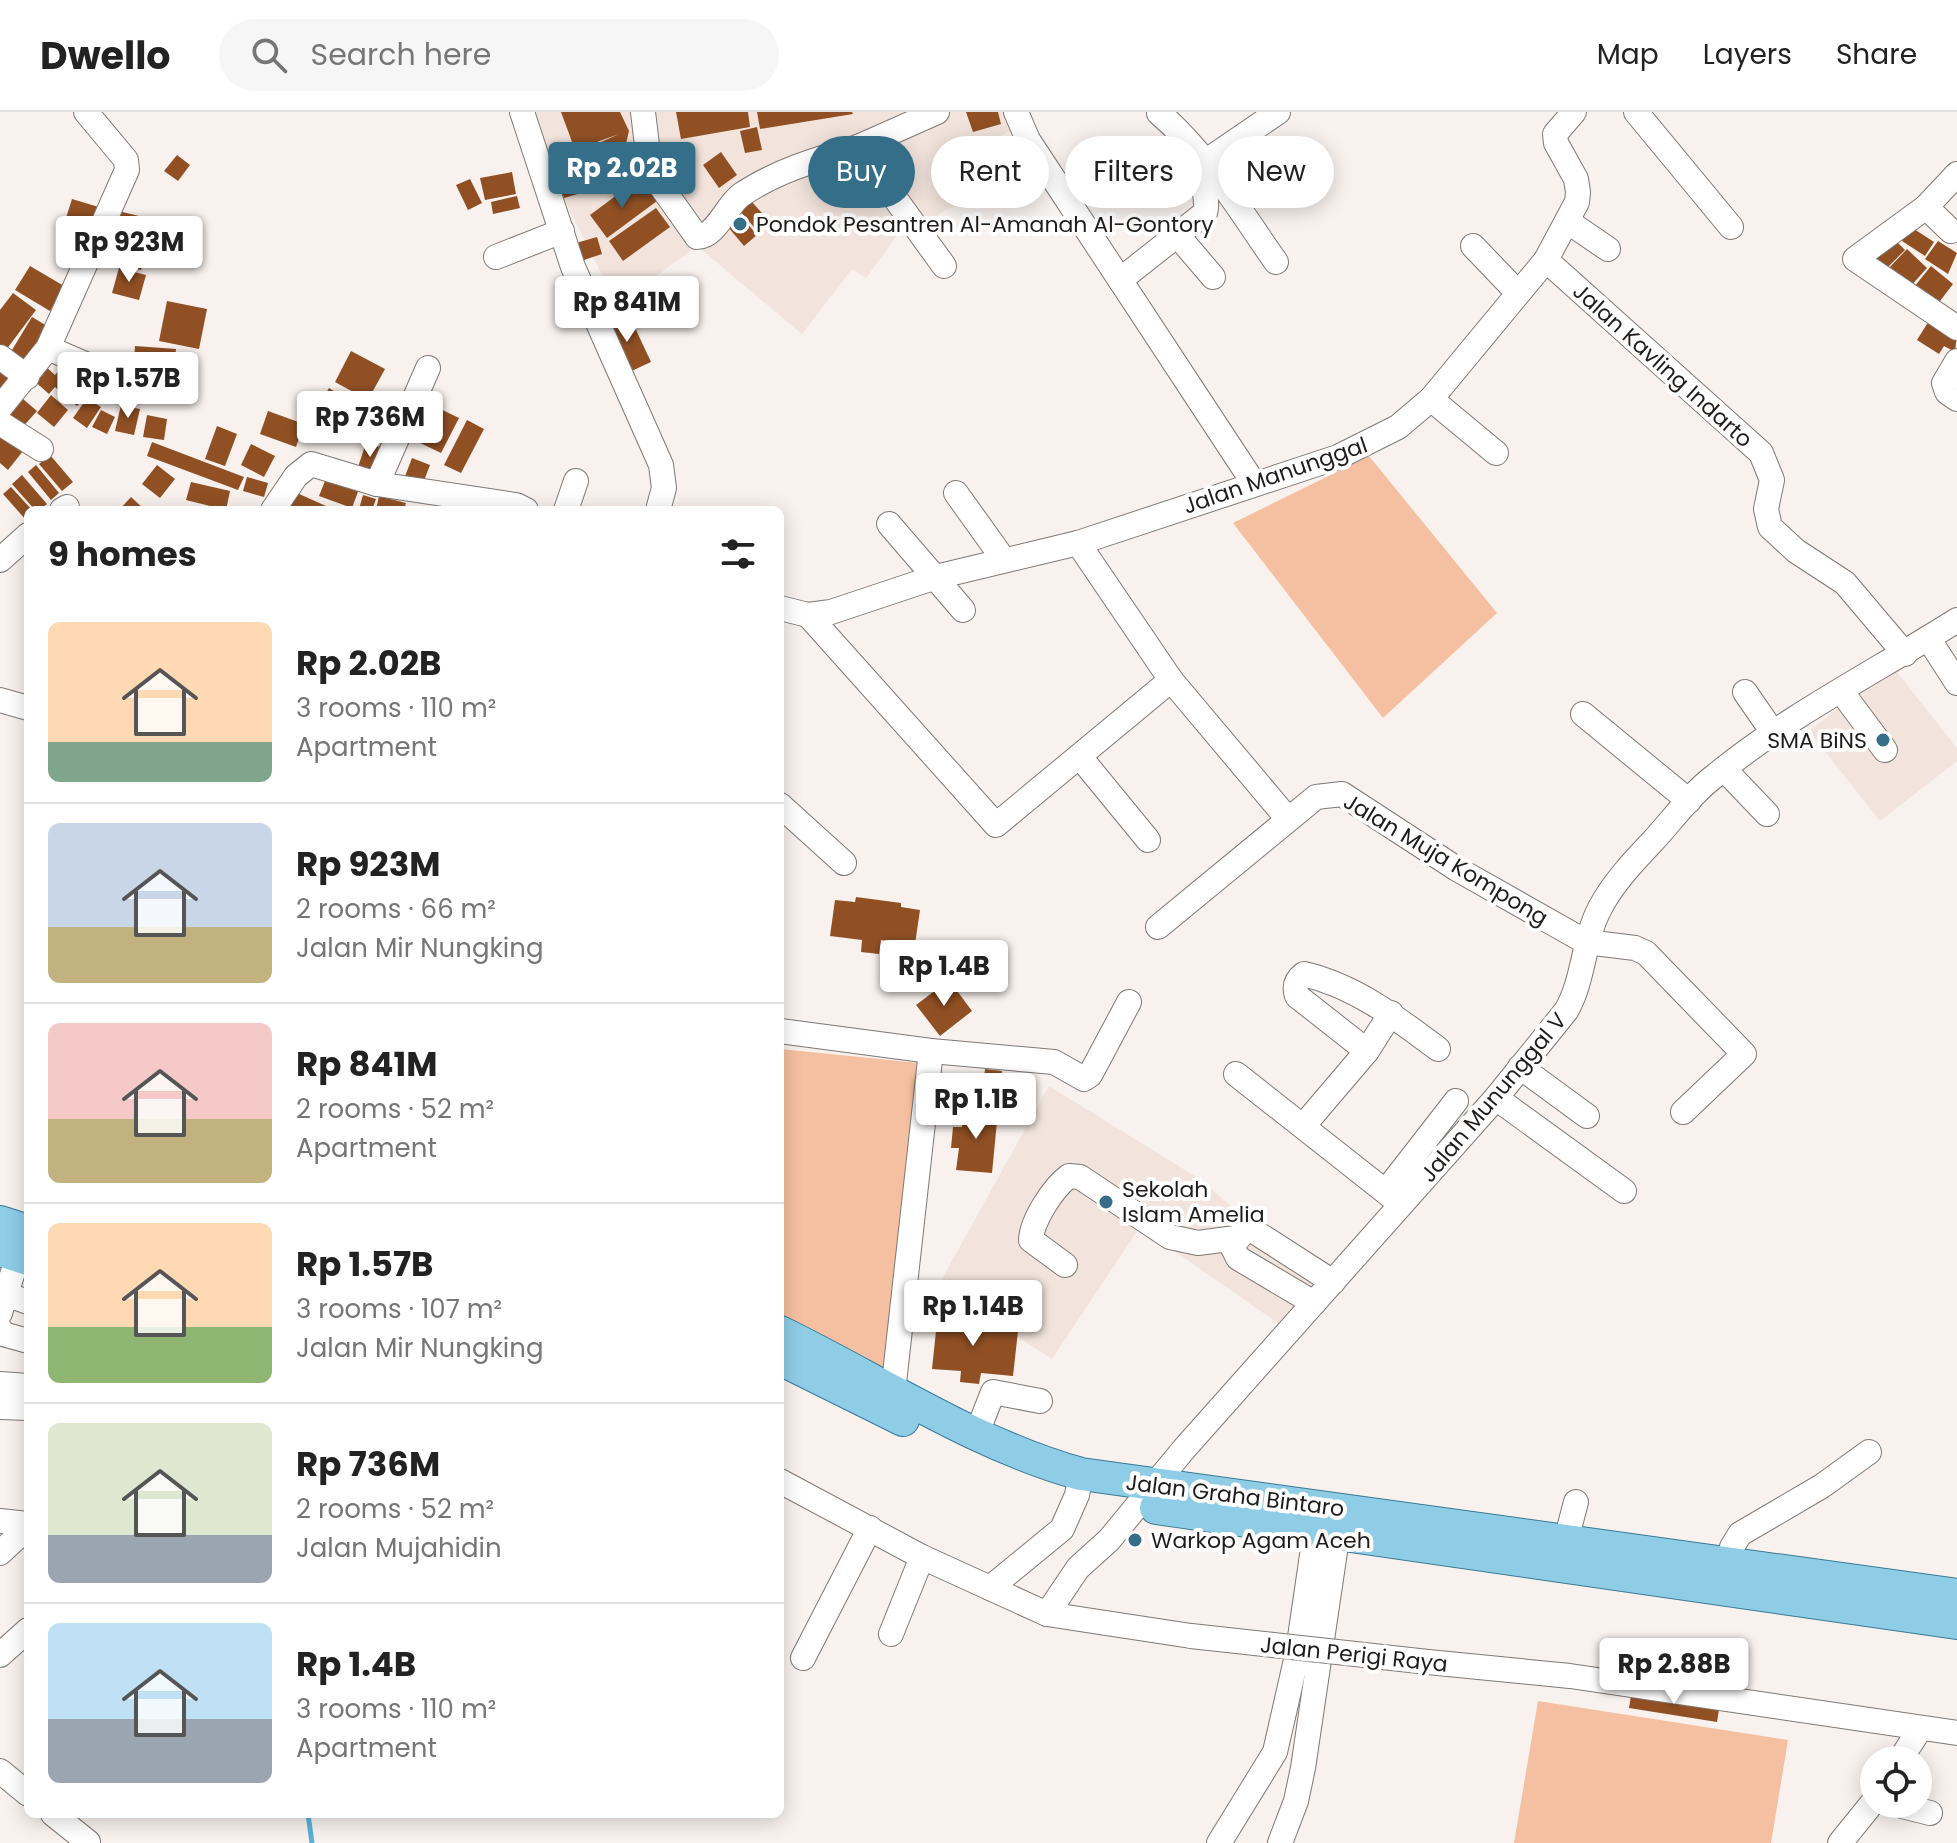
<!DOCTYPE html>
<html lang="en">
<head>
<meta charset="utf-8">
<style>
  :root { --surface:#fff; --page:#f6f6f6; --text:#222; --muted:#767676; --line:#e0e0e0; --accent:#356e88 }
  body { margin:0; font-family:Poppins,sans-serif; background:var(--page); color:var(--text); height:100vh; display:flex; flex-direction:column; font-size:30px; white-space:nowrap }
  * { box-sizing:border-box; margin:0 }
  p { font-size:26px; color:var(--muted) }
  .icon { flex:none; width:44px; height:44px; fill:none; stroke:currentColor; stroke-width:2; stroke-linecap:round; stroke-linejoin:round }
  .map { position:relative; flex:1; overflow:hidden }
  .drawer { position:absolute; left:24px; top:394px; width:760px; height:1312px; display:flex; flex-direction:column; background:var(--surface); border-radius:12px; box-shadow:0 4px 20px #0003 }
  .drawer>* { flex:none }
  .banner { position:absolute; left:808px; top:24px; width:760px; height:72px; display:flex; gap:16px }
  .tools { position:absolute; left:1860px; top:1634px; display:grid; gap:16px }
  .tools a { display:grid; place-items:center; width:72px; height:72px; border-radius:50%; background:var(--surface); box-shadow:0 4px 20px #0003; font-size:40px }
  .price { position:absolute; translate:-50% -68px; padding:0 18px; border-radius:8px; background:#fff; color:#222; font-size:26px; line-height:52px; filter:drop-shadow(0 2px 4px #0008) }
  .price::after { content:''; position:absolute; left:50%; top:48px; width:24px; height:18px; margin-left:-12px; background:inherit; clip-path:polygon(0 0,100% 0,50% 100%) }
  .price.on { background:var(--accent); color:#fff }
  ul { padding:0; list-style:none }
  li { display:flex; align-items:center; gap:24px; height:200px; padding:0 24px }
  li+li { border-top:2px solid var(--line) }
  li span { display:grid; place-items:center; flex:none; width:224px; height:160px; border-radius:12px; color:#555 }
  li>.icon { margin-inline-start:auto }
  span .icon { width:96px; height:96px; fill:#fffc; stroke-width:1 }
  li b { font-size:34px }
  h2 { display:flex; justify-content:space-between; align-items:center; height:96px; padding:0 24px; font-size:34px }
  .chip { padding:0 28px; border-radius:36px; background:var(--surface); box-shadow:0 4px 20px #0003; font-size:28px; line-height:72px }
  .chip.on { background:var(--accent); color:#fff }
  header { display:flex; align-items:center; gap:48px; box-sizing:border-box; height:112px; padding:0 40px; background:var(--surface); border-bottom:2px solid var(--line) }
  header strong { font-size:38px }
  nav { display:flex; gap:44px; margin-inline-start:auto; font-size:28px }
  .search { width:560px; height:72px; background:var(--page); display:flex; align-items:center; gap:20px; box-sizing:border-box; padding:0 28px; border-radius:44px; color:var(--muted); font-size:30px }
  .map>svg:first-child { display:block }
  .built { fill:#f2e4dc }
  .green { fill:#f5c0a1 }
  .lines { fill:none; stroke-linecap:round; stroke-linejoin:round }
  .stream { stroke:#57b1d9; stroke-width:5 }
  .building { fill:#915024 }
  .minor-casing { stroke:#7e7975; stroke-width:26 }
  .major-casing { stroke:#377a96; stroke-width:34 }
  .minor { stroke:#fff; stroke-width:24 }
  .major { stroke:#8fcde7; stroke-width:32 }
  .minor-bridge-casing { stroke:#7e7975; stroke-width:26; stroke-linecap:butt }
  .minor-bridge { stroke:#fff; stroke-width:24 }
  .poi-dot { fill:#356e88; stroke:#fff; stroke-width:3 }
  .labels { text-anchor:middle; stroke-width:8; stroke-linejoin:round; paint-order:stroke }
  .poi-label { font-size:22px; fill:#1f1d1c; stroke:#fff; text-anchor:start }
  .street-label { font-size:22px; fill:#1f1d1c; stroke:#fff }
</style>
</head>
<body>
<header>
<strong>Dwello</strong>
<div class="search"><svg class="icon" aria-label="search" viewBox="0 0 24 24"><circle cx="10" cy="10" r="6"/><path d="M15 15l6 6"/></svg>Search here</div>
<nav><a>Map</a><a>Layers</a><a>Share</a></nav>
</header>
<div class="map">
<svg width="1957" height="1731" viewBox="0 0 1957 1731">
  <rect width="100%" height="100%" fill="#f8f1ed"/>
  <g class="built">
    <path d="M536,0H1005L1010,19L966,42L981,86L946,98L919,115L907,110L866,166L852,157L802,222L697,134L617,193L562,83Z"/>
    <path d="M1892,554L1957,636V649L1880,709L1809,619Z"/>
    <path d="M1049,974L1198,1066L1321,1169L1285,1216L1140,1115L1052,1247L938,1174Z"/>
  </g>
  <g class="green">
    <path d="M1369,344L1497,501L1383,606L1233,411Z"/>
    <path d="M780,937L919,951L886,1265L780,1213Z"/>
    <path d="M1538,1589L1788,1628L1771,1731H1514Z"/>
  </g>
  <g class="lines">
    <path class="stream" d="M308,1702L312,1731"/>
  </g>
  <g class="building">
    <path d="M561,0H620L629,19L625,36L632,45L595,67L583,38L619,22L575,38Z"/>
    <path d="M676,0H748L750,15L681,27Z"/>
    <path d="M757,0H852L853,2L760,17Z"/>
    <path d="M966,0H998L1001,12L973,20Z"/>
    <path d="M757,15L762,38L745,41L740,19Z"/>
    <path d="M721,40L737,63L719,76L703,53Z"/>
    <path d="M640,42L653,60L639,71L625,53Z"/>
    <path d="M177,43L190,53L178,69L164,59Z"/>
    <path d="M512,60L516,82L485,88L480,66Z"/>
    <path d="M587,64L591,78L564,86L560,73Z"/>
    <path d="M470,67L482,91L468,98L456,73Z"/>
    <path d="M629,74L635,82L646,74L657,89L607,126L590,103Z"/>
    <path d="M517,84L520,96L493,102L491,90Z"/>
    <path d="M72,87L102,96L95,118L65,109Z"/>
    <path d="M751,89L771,111L759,121L740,99Z"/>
    <path d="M656,96L670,115L623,149L609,129Z"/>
    <path d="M736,98L757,123L744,134L723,109Z"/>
    <path d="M118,99L156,108L150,135L111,126Z"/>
    <path d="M1911,115L1934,130L1925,144L1902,129Z"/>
    <path d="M597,125L602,142L581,149L576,131Z"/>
    <path d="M1892,125L1905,138L1887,156L1874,144Z"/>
    <path d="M113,129L147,137L141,158L107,149Z"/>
    <path d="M1938,129L1957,141L1948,162L1925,147Z"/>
    <path d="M1907,137L1927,156L1909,176L1888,157Z"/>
    <path d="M30,154L64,174L50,199L15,178Z"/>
    <path d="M1931,154L1953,172L1937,193L1914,175Z"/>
    <path d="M119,156L146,163L139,188L112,181Z"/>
    <path d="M13,181L36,198L6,238L0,233V198Z"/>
    <path d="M167,189L207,197L199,237L159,229Z"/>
    <path d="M629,203L651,250L625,262L603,215Z"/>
    <path d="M1932,204L1957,221L1955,240L1944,234L1939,242L1917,228Z"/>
    <path d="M32,205L52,217L30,255L9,243Z"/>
    <path d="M135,234L176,237L173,268L133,265Z"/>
    <path d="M351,239L385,257L368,288L335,270Z"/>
    <path d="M69,247L96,272L77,294L55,275L49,282L32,267L44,253L55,263Z"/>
    <path d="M0,249L15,260L0,279Z"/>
    <path d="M329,276L358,295L347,312L318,294Z"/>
    <path d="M16,281L37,299L20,318L0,300Z"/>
    <path d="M51,283L68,298L54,315L37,301Z"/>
    <path d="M87,286L101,295L87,316L73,306Z"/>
    <path d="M428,291L459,306L441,341L410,326Z"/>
    <path d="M121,293L140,297L134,323L115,319Z"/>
    <path d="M101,298L115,305L107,322L92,315Z"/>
    <path d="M268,299L304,312L296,335L260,322Z"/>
    <path d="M147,303L167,307L164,328L143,325Z"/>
    <path d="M467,308L484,317L461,361L444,353Z"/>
    <path d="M217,314L237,322L225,354L205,347Z"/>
    <path d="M0,321L23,339L8,358L0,351Z"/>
    <path d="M152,330L244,365L238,378L147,344Z"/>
    <path d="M366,331L383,336L374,364L357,358Z"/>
    <path d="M251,332L275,344L264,365L241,353Z"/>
    <path d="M50,343L73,370L62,379L39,352Z"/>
    <path d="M412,346L430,353L422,374L404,367Z"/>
    <path d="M36,353L59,381L51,388L28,360Z"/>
    <path d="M157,353L175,367L160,386L142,372Z"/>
    <path d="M22,363L47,392L40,398H35L12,372Z"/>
    <path d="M327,364L359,377L352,396L319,384Z"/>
    <path d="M247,365L268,371L264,385L243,379Z"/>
    <path d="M191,370L230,379L226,398L186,388Z"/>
    <path d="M11,375L32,398H28L26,408L3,382Z"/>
    <path d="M297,381L326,394L324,398H289Z"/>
    <path d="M363,383L376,387L372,398L359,397Z"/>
    <path d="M379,384L406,391L404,398H376Z"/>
    <path d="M131,385L145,398H119Z"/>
    <path d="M856,785L901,791V795L920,798L915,832L881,828L879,842L861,840L862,828L830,824L835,788L855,790Z"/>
    <path d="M949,868L972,899L940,924L916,893Z"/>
    <path d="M985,957L1002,959L1001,968L1013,969L1010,998L966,994L969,965L984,966Z"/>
    <path d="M964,996L998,999L992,1061L956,1058L959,1036H951L953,1015H962Z"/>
    <path d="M938,1200L976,1203L974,1214L1018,1219L1013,1264L981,1261L979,1272L960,1270L961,1259L932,1257Z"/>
    <path d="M1632,1577L1720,1591L1717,1610L1629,1596Z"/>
  </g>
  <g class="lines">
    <g class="minor-casing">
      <g id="minor">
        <path d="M522,0L573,155L661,353L664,376L658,398"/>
        <path d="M643,0L649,50L658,70L697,125C716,125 726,94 741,83C776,59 818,47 858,35L944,154"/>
        <path d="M1016,0L1028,28L1253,370"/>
        <path d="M1636,0L1731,115"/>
        <path d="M1159,1C1207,42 1240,99 1276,150"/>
        <path d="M858,35L937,0"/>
        <path d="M1957,62L1926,95L1855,147L1957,216"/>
        <path d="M1926,95L1951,119"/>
        <path d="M1567,109L1608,137"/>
        <path d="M1178,124L1213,165"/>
        <path d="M1473,134L1517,180"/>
        <path d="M496,145L562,119"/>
        <path d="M1546,148L1761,341L1772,368L1766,397L1770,415L1796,439L1845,471L1905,542"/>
        <path d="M1120,168L1205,101C1210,84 1197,68 1205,50L1278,0"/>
        <path d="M48,236L122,268"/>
        <path d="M0,245L27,265"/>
        <path d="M1957,249L1944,271L1947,280L1957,287"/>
        <path d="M1431,287L1496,341"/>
        <path d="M0,296L48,236L127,58L126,48L86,0"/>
        <path d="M0,311L41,337"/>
        <path d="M377,372L428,256"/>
        <path d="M956,381L1004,448"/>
        <path d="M62,398L67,395"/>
        <path d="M273,398L296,364L311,352L377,372L516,393L526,398"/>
        <path d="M566,398L576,369"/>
        <path d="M889,412L963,498"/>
        <path d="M1078,431L1171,568L1287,706"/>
        <path d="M0,448L28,423"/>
        <path d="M780,496L808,503L831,500L936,465L1078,431L1338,345L1398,315L1431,287L1546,148L1577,90L1578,80L1576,67L1556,31L1555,22L1574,0"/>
        <path d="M808,503L996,713L1171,568"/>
        <path d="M1928,526L1957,571"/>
        <path d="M1841,579L1885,638"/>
        <path d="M1745,580L1774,622"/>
        <path d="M0,588L28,596"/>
        <path d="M1583,602L1689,689"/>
        <path d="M1080,645L1148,728"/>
        <path d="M1724,657L1767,702"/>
        <path d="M780,693L844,751"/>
        <path d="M1158,815L1316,685L1342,682L1457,757L1586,830L1635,836L1646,841L1744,942L1683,1000"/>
        <path d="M780,919L931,939L1054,950L1084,967L1090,963L1129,890"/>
        <path d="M1367,939L1297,884C1294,875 1296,868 1304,862C1355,874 1397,906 1438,937"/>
        <path d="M1520,955L1587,1004"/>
        <path d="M1236,962L1401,1092"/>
        <path d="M1496,986L1624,1079"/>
        <path d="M1304,1013L1367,939L1391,901"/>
        <path d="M1386,1079L1456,989"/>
        <path d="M1065,1153L1031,1128C1032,1108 1053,1076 1069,1064L1080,1065L1170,1125L1198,1131L1236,1126"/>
        <path d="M5,1182L28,1190"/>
        <path d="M1314,1191L1238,1146L1232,1134L1246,1117L1252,1118L1333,1170"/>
        <path d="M0,1201L18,1144"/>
        <path d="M0,1217L3,1222L28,1229"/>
        <path d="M0,1272L28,1274"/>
        <path d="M885,1292L893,1280L931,939"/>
        <path d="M0,1295L28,1296"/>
        <path d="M977,1321L993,1280L1040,1289"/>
        <path d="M780,1369L922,1445L1047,1502L1191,1524"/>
        <path d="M0,1409L28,1412"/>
        <path d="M1565,1432L1576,1390"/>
        <path d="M0,1441L28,1415"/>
        <path d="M1729,1454L1732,1435L1740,1422L1822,1374L1869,1340"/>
        <path d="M990,1476L1062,1417L1077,1383L1081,1362"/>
        <path d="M1047,1502L1078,1456L1109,1428L1184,1337L1496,986L1566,899C1584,869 1583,828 1600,796C1613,771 1634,749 1653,729C1673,707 1692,681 1716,663C1789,603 1877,559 1957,508"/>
        <path d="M891,1522L922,1445"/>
        <path d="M0,1543L28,1518"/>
        <path d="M803,1546L870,1416"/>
        <path d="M1428,1550L1570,1564L1957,1621"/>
        <path d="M1900,1648L1920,1617"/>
        <path d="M0,1659L28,1682"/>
        <path d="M1894,1692L1930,1701"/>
        <path d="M53,1702L88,1730"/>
        <path d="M1219,1731L1275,1640L1298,1539L1318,1402"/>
        <path d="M1280,1731L1296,1689L1303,1656L1340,1406"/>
        <path d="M1840,1731L1874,1689"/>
      </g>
    </g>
    <g class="major-casing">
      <g id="major">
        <path d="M0,1110L28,1119"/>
        <path d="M0,1138L28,1147"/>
        <path d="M780,1220C879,1268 975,1333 1081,1362L1957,1483"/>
        <path d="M780,1247L903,1308"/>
        <path d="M1156,1396L1957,1511"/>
      </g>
    </g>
    <use href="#minor" class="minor"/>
    <use href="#major" class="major"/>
    <g class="minor-bridge-casing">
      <path id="minor-bridge" d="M1191,1524L1428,1550"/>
    </g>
    <use href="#minor-bridge" class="minor-bridge"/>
  </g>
  <g class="poi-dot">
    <circle cx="740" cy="112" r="8"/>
    <circle cx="1883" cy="628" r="8"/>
    <circle cx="1106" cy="1090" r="8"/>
    <circle cx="1135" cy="1428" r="8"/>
  </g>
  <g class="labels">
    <g class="poi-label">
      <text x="756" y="120">Pondok Pesantren Al-Amanah Al-Gontory</text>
      <text x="1867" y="636" text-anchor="end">SMA BiNS</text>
      <text x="1122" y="1085">Sekolah<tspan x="1122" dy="25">Islam Amelia</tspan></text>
      <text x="1151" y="1436">Warkop Agam Aceh</text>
    </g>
    <g class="street-label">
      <text transform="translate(1663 253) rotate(42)" y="8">Jalan Kavling Indarto</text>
      <text transform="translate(1275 363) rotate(-19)" y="8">Jalan Manunggal</text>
      <text transform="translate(1446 747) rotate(31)" y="8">Jalan Muja Kompong</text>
      <text transform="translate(1493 985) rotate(-50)" y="8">Jalan Mununggal V</text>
      <text transform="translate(1235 1383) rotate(7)" y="8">Jalan Graha Bintaro</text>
      <text transform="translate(1354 1542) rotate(6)" y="8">Jalan Perigi Raya</text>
    </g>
  </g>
</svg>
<div class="tools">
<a><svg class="icon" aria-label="locate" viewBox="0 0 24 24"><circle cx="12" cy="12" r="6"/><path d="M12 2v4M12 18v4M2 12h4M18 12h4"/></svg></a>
</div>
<b class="price on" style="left:622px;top:98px">Rp 2.02B</b>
<b class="price" style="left:129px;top:172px">Rp 923M</b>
<b class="price" style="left:627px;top:232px">Rp 841M</b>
<b class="price" style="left:128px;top:308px">Rp 1.57B</b>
<b class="price" style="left:370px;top:347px">Rp 736M</b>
<b class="price" style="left:944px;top:896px">Rp 1.4B</b>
<b class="price" style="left:976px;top:1029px">Rp 1.1B</b>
<b class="price" style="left:973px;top:1236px">Rp 1.14B</b>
<b class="price" style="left:1674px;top:1594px">Rp 2.88B</b>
<div class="banner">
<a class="chip on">Buy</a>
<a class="chip">Rent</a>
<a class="chip">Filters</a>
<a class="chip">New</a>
</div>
<section class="drawer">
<h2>9 homes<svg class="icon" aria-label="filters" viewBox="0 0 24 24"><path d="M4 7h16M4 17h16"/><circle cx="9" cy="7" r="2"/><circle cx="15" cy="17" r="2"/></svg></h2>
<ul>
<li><span style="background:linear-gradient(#ffd9b3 75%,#7fa58c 0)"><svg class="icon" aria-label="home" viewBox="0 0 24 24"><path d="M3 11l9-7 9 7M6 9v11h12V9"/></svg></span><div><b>Rp 2.02B</b><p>3 rooms · 110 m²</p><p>Apartment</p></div></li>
<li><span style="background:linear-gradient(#c9d6e8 65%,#c2b280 0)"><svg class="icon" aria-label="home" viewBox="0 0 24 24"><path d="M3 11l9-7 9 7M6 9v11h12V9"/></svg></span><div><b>Rp 923M</b><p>2 rooms · 66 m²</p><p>Jalan Mir Nungking</p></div></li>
<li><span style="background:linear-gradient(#f6c9c9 60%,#c2b280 0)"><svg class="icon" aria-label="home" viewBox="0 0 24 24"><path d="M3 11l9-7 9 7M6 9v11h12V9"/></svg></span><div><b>Rp 841M</b><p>2 rooms · 52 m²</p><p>Apartment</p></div></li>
<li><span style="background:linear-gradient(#ffd9b3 65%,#8fb573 0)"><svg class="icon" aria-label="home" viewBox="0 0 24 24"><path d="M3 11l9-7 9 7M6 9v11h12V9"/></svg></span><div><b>Rp 1.57B</b><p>3 rooms · 107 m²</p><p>Jalan Mir Nungking</p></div></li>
<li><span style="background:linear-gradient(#dfe7d0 70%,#9aa5b1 0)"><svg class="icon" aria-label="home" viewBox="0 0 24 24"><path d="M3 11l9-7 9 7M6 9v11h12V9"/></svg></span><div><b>Rp 736M</b><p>2 rooms · 52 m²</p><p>Jalan Mujahidin</p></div></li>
<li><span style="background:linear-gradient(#bfe0f5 60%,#9aa5b1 0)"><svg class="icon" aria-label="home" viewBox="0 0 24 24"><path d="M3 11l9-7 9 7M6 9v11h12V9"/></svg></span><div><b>Rp 1.4B</b><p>3 rooms · 110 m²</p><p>Apartment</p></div></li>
</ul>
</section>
</div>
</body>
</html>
